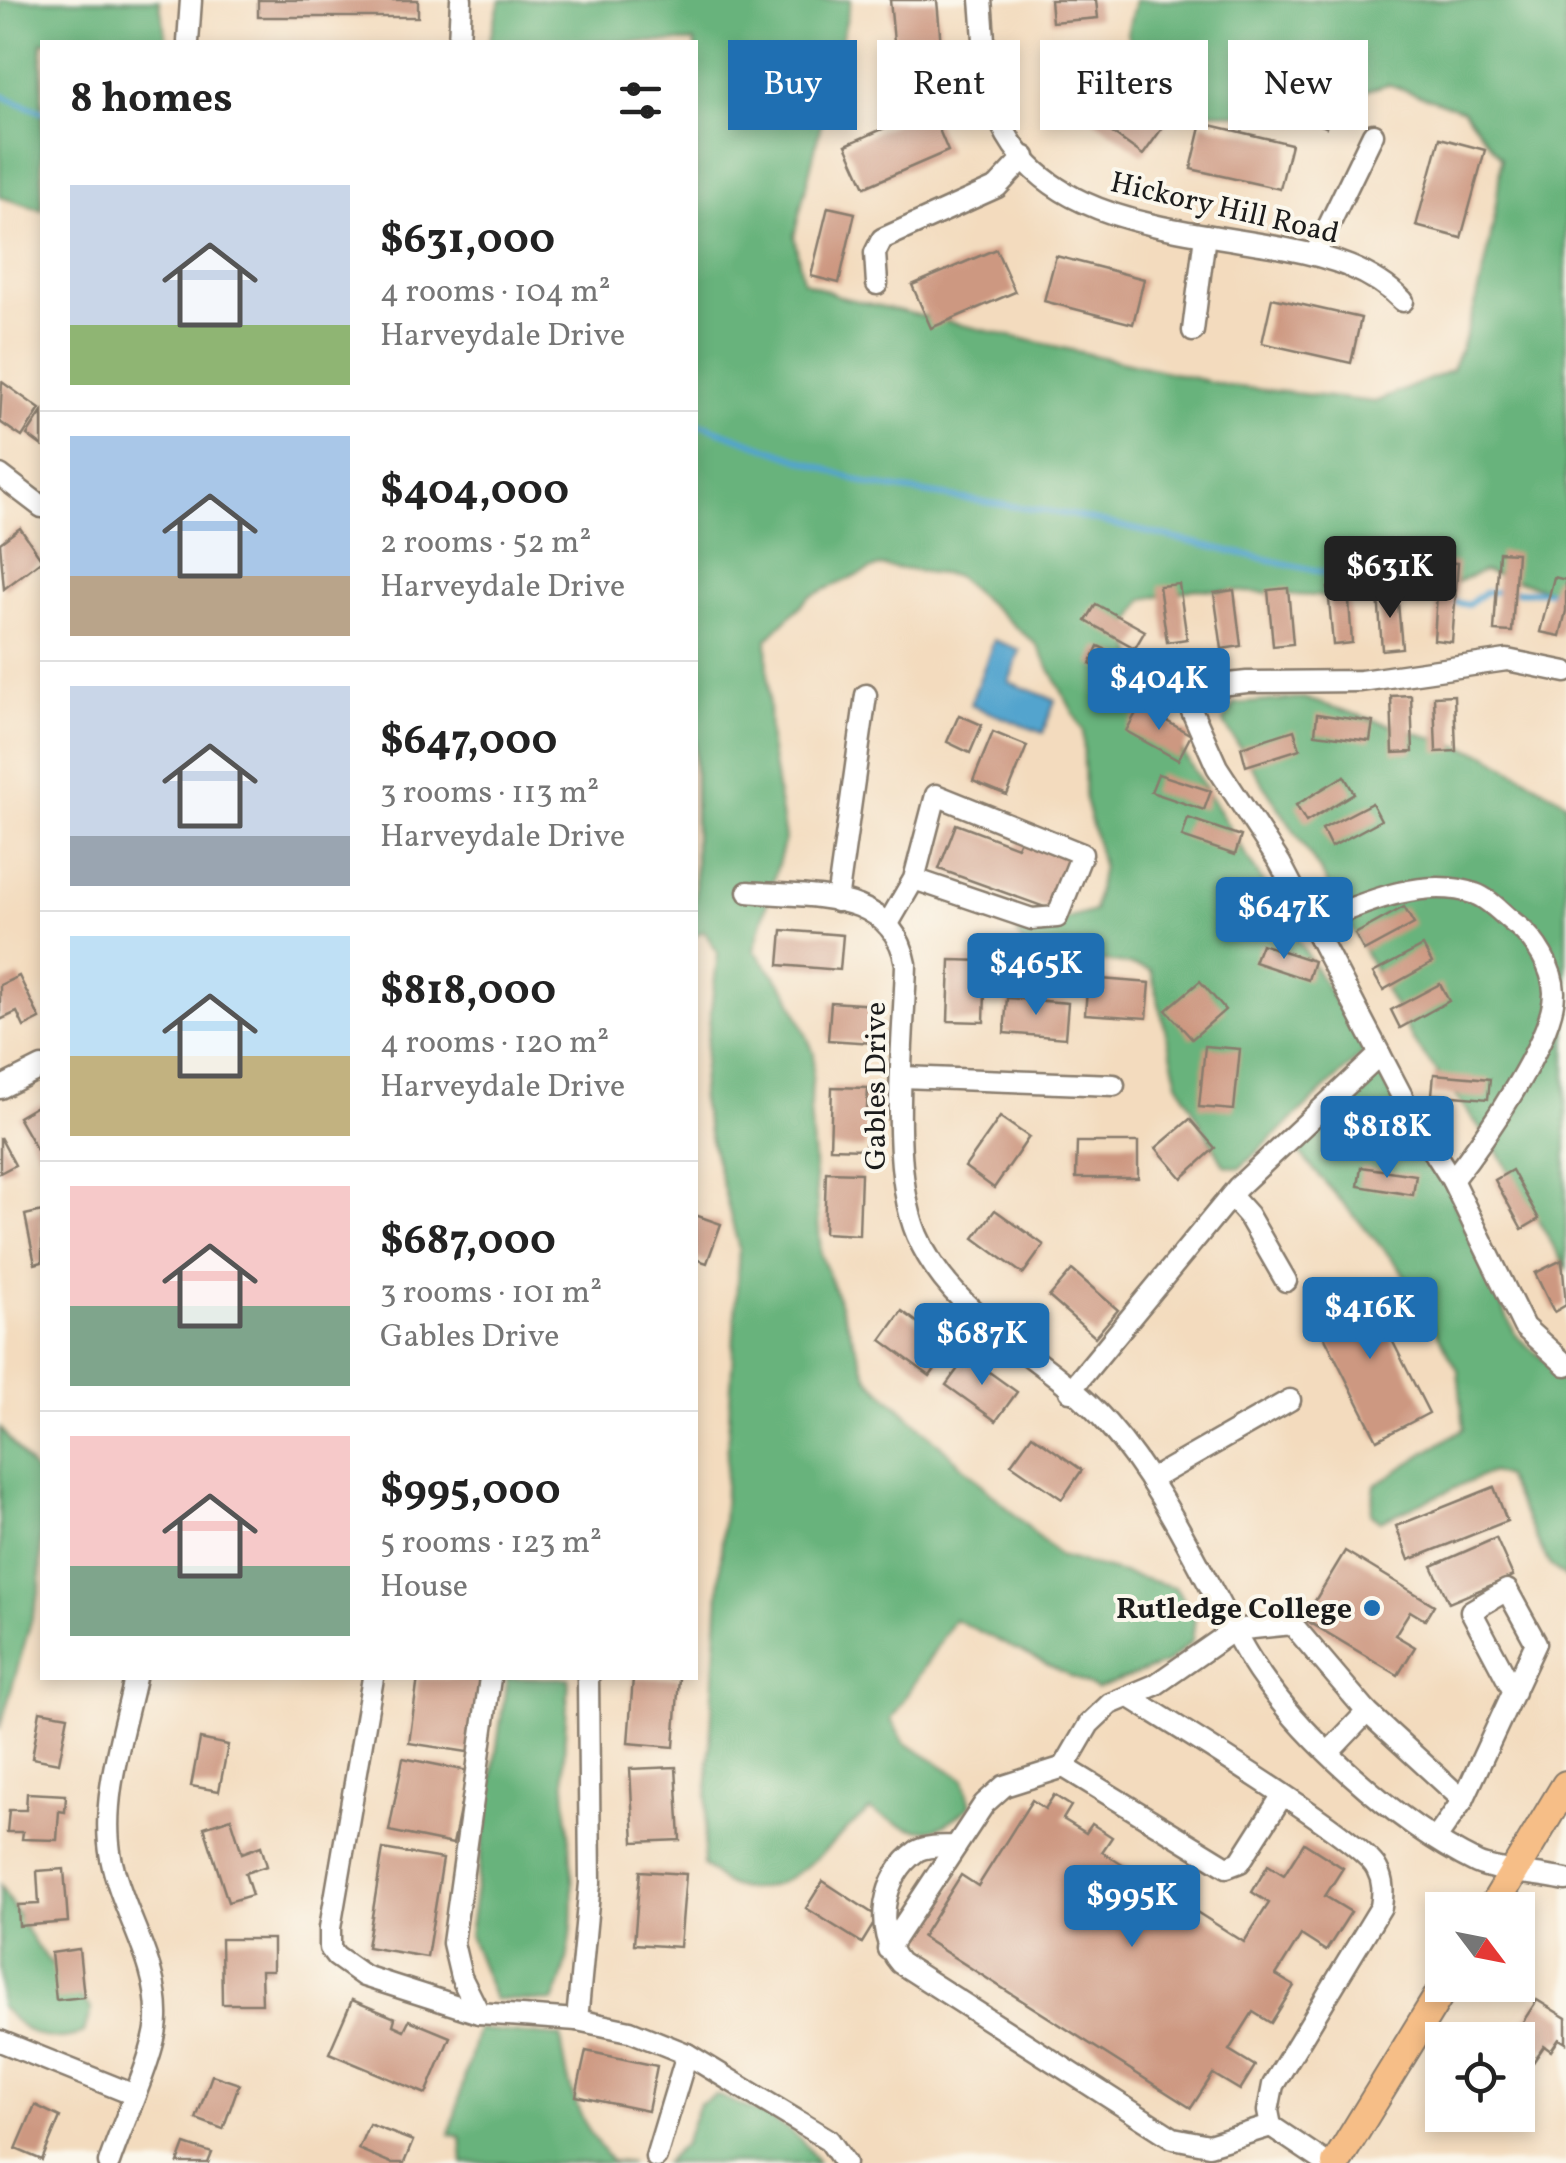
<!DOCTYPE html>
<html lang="en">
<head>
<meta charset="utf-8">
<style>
  :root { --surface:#fff; --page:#f6f6f6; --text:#222; --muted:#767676; --line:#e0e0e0; --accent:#1f6fb2 }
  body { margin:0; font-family:Vollkorn,serif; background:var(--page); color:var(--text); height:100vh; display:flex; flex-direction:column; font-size:38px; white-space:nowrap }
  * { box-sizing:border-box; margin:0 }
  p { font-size:32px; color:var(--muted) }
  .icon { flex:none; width:55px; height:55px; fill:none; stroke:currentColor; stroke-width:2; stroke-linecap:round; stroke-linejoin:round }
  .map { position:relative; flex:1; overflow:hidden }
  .side { position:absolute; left:40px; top:40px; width:658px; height:1640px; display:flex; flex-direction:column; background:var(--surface); border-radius:0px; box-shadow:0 5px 15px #0003 }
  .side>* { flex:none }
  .banner { position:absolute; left:728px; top:40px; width:688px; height:90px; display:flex; gap:20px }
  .needle { width:65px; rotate:122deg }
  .fabs { position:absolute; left:1425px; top:1892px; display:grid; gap:20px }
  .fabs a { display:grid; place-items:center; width:110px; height:110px; border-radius:0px; background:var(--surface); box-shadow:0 5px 15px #0003; font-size:50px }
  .price { position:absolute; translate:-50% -85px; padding:0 22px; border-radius:10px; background:var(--accent); color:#fff; font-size:32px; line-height:65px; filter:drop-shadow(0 2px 5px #0008) }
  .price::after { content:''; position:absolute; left:50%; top:60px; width:30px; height:22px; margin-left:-15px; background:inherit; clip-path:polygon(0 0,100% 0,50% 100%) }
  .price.active { background:#222; color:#fff }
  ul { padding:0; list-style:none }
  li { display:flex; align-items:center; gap:30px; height:250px; padding:0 30px }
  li+li { border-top:2px solid var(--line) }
  li span { display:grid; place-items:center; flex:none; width:280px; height:200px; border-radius:0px; color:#555 }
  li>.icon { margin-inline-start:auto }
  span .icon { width:120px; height:120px; fill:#fffc; stroke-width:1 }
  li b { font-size:42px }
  h2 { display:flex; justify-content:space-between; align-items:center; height:120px; padding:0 30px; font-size:42px }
  .tag { padding:0 35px; border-radius:0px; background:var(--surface); box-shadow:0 5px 15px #0003; font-size:35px; line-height:90px }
  .tag.active { background:var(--accent); color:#fff }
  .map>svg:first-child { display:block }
  .forest { fill:#68b37c; stroke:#42684c; stroke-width:2.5 }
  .water { fill:#53a4ce; stroke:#386075; stroke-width:2.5 }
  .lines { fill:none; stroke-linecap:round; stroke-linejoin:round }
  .stream { stroke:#53a4ce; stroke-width:6 }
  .building { fill:#cd9881 }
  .minor-casing { stroke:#887c6d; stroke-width:25 }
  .major-casing { stroke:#887c6d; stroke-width:32 }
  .minor { stroke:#fff; stroke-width:20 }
  .major { stroke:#f6be87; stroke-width:28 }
  .poi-dot { fill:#1f6fb2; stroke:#fbf7ec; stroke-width:4 }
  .labels { text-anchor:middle; stroke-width:8; stroke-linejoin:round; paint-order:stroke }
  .street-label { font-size:30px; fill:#1c1c1c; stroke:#fbf7ec }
  .poi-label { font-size:30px; font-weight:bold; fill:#1c1c1c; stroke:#fbf7ec; text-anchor:end }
</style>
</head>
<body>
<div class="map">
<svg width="1566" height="2163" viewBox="0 0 1566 2163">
  <rect width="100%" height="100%" fill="#fbf7ec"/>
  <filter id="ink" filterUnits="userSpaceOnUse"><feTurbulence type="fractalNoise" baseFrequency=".01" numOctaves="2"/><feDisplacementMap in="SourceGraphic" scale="20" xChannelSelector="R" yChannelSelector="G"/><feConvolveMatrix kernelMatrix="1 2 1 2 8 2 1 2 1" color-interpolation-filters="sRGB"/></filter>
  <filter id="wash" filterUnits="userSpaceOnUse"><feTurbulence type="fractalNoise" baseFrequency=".0048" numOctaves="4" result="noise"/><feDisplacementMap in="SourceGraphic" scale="40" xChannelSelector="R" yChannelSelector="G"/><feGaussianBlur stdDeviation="2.25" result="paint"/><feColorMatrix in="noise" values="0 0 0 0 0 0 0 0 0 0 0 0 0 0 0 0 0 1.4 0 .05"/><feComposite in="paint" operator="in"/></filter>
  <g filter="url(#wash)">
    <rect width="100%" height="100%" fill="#f3dbbe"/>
    <g class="forest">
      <path d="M0,0H159L167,42H42V210L0,197Z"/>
      <path d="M500,0H851L794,236L803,281L844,298L1229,386L1375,402L1452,370C1481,302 1495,233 1501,158L1463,110L1388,84L1274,118L1194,110L1143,78L1127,34L1135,0H1566V595L1483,571L1412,602L1196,589L1144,599L1126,631L1149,697L1366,1051L1240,1168L1224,1165L1178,1082L1151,971C1112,956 1070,964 1028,952L1017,934L1094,911L1102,865L1085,799L1083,731L1037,645L956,576L879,566L810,596L767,639L770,745L785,839L754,950L788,992L814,1053L810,1111L821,1255L868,1378L1059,1556L1175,1587L1195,1618L1192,1641L1167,1663L1097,1689L954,1619L891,1720L905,1743L964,1779L971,1805C930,1841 915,1834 870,1810C832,1838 785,1907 728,1885C720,1881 710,1871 703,1865L739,1249L700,1098L718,953L704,931L695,936V42H489Z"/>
      <path d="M1303,698L1488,755L1566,802V1268L1497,1150L1414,1042L1322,874L1223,722L1234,704Z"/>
      <path d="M1379,1069L1423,1158L1448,1188L1516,1336L1566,1379V1578L1549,1564L1505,1477L1491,1472L1380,1521L1371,1513L1375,1485L1464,1428L1458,1370L1400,1268L1294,1147Z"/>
      <path d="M0,1428L42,1481L40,1590L0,1729Z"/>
      <path d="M507,1678H569C567,1713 562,1751 565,1787C570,1859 585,1934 553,2002L494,1999L469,1935Z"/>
      <path d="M0,1885L36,1946L91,2009L84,2033C45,2046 27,2035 0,2006Z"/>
      <path d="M477,2029L561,2037C567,2089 578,2122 611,2161L631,2163H463L461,2137L450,2134Z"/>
      <path d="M716,2095C755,2111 796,2124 818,2163H664L684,2144L699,2104Z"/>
    </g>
    <path class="water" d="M994,640L1020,650L1009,682L1055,700L1043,733L970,705Z"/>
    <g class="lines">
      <g class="stream">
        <path d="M0,95L42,112"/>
        <path d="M695,422L871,485L1071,515L1468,605L1485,592L1566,591"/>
      </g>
    </g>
    <g id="blocks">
      <g class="building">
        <rect x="258" y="0" width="160" height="17"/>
        <path d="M890,0H937L943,69L897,73Z"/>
        <path d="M1050,0H1096L1098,18L1052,22Z"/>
        <path d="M1259,49L1344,83L1326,127L1242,92Z"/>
        <path d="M1095,64L1170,117L1143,155L1069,102Z"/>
        <path d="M930,108L948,151L865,187L846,145Z"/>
        <path d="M1202,123L1291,144L1280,189L1191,169Z"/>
        <path d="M1440,138L1485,150L1461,238L1416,226Z"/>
        <path d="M828,207L855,213L839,283L811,276Z"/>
        <path d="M996,249L1015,292L931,328L912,285Z"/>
        <path d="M1056,256L1144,279L1133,324L1044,301Z"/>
        <path d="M1272,298L1361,318L1351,363L1262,343Z"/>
        <path d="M2,382L40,409L22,437L0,422Z"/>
        <path d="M42,412V446L27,435Z"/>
        <path d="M20,528L42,560L4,589L0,543Z"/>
        <path d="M1499,552L1517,553L1512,632L1494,631Z"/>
        <path d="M1439,562L1458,563L1452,642L1434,640Z"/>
        <path d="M1554,577L1566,580V611L1560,636L1540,632Z"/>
        <path d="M1179,584L1187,639L1167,642L1159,586Z"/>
        <path d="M1348,587L1352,643L1333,645L1328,588Z"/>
        <path d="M1288,588L1293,644L1273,646L1268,590Z"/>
        <path d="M1234,590L1241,646L1222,649L1214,593Z"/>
        <path d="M1397,592L1402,648L1382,650L1378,594Z"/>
        <path d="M1096,604L1145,631L1135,648L1086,621Z"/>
        <path d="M1098,646L1149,669L1141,687L1090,664Z"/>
        <path d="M1411,695L1413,752L1393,753L1391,696Z"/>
        <path d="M1454,695L1456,751L1436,752L1434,696Z"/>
        <path d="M1140,706L1191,735L1178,760L1126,731Z"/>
        <path d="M1317,714L1373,722L1370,741L1315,734Z"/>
        <path d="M959,715L982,725L970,753L947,742Z"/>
        <path d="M1294,730L1300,749L1246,766L1241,747Z"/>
        <path d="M993,732L1027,746L1007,795L973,781Z"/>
        <path d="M1158,774L1211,791L1204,810L1151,792Z"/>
        <path d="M1344,776L1354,793L1306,822L1296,805Z"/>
        <path d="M1372,803L1381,820L1331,847L1322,829Z"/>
        <path d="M1188,818L1241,836L1235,855L1182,837Z"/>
        <path d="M956,824L1017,847L1021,837L1070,855L1050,909L939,869Z"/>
        <path d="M1404,907L1414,924L1364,951L1355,934Z"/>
        <path d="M782,930L843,935L840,970L779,965Z"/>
        <path d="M1261,944L1314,961L1308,980L1254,962Z"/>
        <path d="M1423,946L1432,963L1383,990L1373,973Z"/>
        <path d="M950,960L986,961L984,1022L948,1021Z"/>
        <path d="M19,976L40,1019L24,1027L17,1012L0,1020V985Z"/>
        <path d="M1088,978L1150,983L1147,1018L1085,1014Z"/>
        <path d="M1200,981L1225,1010L1192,1039L1166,1010Z"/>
        <path d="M1440,984L1449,1001L1400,1028L1391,1010Z"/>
        <path d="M1007,998L1068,1003L1065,1038L1004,1033Z"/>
        <path d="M831,1002L875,1005L873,1043L828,1040Z"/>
        <path d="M1205,1046L1240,1049L1234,1110L1199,1107Z"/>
        <path d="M1434,1074L1490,1079L1488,1099L1432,1094Z"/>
        <path d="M832,1087L868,1088L865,1149L830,1148Z"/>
        <path d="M42,1103V1159L18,1117Z"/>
        <path d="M1000,1117L1029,1137L994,1188L965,1167Z"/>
        <path d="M1190,1119L1215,1148L1182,1178L1156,1148Z"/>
        <path d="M0,1137L15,1165L0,1173Z"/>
        <path d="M1077,1142H1138V1178H1076Z"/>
        <path d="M1361,1167L1416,1175L1413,1195L1358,1186Z"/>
        <path d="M1512,1170L1539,1219L1522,1229L1495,1180Z"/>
        <path d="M826,1172L861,1173L859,1235L824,1233Z"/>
        <path d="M995,1210L1044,1245L1023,1274L974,1238Z"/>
        <path d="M42,1211V1262L35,1264L25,1215Z"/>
        <path d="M695,1215L721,1224L707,1263L695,1259Z"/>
        <path d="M1562,1260L1566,1305L1554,1312L1535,1273Z"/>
        <path d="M1072,1270L1118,1310L1095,1337L1049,1297Z"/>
        <path d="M1364,1285L1429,1413L1377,1440L1312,1312Z"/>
        <path d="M902,1311L951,1347L930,1376L881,1340Z"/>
        <path d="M967,1356L1017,1392L996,1421L946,1385Z"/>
        <path d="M1032,1435L1082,1470L1062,1499L1011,1464Z"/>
        <path d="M1494,1487L1507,1521L1409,1560L1396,1526Z"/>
        <path d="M1496,1538L1513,1576L1449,1603L1432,1566Z"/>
        <path d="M1345,1551L1434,1605L1425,1620L1410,1611L1395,1635L1415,1647L1398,1675L1304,1619Z"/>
        <path d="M418,1678L484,1679L474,1753L409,1743Z"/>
        <path d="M633,1678H679L674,1747L628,1743Z"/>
        <path d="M40,1711L68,1716L59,1763L32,1758Z"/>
        <path d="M200,1739L228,1745L219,1791L191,1786Z"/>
        <path d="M403,1758L468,1771L453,1844L389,1831Z"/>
        <path d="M676,1767L680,1840L634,1842L630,1769Z"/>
        <path d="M27,1793L66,1795L65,1812L59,1811L57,1840L22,1839L23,1832H7L9,1810H26Z"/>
        <path d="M1054,1795L1071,1806L1063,1819L1086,1833L1092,1824L1112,1837L1102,1852L1244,1942L1269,1903L1252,1892L1268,1865L1284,1875L1304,1843L1343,1868L1325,1896L1351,1912L1326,1951L1301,1935L1276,1975L1294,1986L1271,2023L1253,2012L1229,2050L1255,2066L1240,2090L1213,2074L1191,2108L922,1937L961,1875L978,1886L1032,1800L1045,1809Z"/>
        <path d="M231,1818L242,1853L261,1846L267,1866L245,1873L252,1895L228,1902L204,1827Z"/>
        <path d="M383,1849L443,1859L427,1957L367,1947Z"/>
        <path d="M64,1869L68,1922L19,1926L18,1905L39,1904L37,1871Z"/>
        <path d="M640,1871L686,1874L680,1947L634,1944Z"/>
        <path d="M823,1881L878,1917L862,1943L806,1908Z"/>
        <path d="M221,1939H273V1971H261L262,2004H222Z"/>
        <path d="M79,1949L84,1997L56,2000L51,1953Z"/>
        <path d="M352,2000L395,2018L393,2025L404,2030L409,2020L450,2037L426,2094L329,2053Z"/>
        <path d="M1537,2000L1566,2018V2043L1559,2039L1551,2051L1544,2046L1532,2064L1518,2055V2040H1511Z"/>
        <path d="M586,2051L657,2066L648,2111L576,2096Z"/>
        <path d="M212,2075L239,2084L223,2129L196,2119Z"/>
        <path d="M35,2105L60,2117L42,2160L16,2149Z"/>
        <path d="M369,2124L413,2141L404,2163H391L358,2149Z"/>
        <path d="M185,2144L212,2153L208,2163H178Z"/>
      </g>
    </g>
  </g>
  <g filter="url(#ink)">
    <use href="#blocks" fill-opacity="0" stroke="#887c6d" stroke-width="2.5"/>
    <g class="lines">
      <g class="minor-casing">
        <g id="minor">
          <path d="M981,0C984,30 984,62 990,91C1021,227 1179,227 1287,249C1329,257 1373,270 1403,301"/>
          <path d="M188,42L191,0"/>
          <path d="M459,42L461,0"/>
          <path d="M1315,254L1373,134"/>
          <path d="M877,284L875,253L882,239L997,187L1025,157"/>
          <path d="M1193,331L1205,235"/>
          <path d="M0,475L42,507"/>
          <path d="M1566,672L1507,660L1361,681L1247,682L1182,689L1217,767L1280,863L1417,1125L1452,1180L1524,1327L1566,1365"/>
          <path d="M748,892C810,898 892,888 906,964C904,1041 888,1165 917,1235C954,1322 1049,1356 1108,1424C1168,1492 1203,1580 1249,1657C1295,1733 1397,1824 1477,1863C1494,1871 1544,1875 1566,1880"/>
          <path d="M837,901L866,695"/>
          <path d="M889,922L914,879L936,795L1082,854L1057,917L1032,919L914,879"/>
          <path d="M1312,924C1359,905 1424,875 1475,894C1490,899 1505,917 1518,926C1536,941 1553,968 1554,992C1555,1038 1481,1144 1452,1180"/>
          <path d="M902,1077L1114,1085"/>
          <path d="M0,1088L42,1067"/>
          <path d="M1231,1196L1248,1215L1286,1281"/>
          <path d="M1070,1391L1238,1187L1380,1054"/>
          <path d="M1150,1480L1290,1400"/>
          <path d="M373,1678L330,1928V1948L336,1956L364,1976L479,2013L577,2020L630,2031L687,2054"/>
          <path d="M1130,1697C1171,1723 1363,1839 1377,1869C1384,1882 1383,1893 1381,1907L1273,2085L1268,2111L1271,2126L1326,2163"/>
          <path d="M1367,1712L1463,1800"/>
          <path d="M1064,1767L1089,1724L1110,1704L1155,1685L1234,1630L1292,1624L1367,1712L1329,1752"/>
          <path d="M1437,1837L1463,1800L1536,1643L1507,1590L1471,1611L1514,1692"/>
          <path d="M956,1846C944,1847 927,1845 917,1851C882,1875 873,1932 900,1963L1173,2138L1209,2145L1271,2126"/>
          <path d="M888,1949L984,1804L1004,1786L1064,1767L1227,1867L1240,1862L1282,1796"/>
          <path d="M479,2013L461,1977L453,1943L490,1678"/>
          <path d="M577,2020L590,1883L588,1678"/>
          <path d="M0,2041L132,2094"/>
          <path d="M656,2157L687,2054L829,2140L845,2163"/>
          <path d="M109,2163C121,2126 156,2053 157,2019C159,1962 122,1913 111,1858C100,1800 123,1734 135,1678"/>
        </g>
      </g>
      <g class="major-casing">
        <g id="major">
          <path d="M1491,1910L1566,1785"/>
          <path d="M1336,2163L1445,1985"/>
        </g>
      </g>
      <use href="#minor" class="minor"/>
      <use href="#major" class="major"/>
    </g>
  </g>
  <circle class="poi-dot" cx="1372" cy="1608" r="10"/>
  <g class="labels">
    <g class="street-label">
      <text transform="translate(1225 207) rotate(13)" y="10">Hickory Hill Road</text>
      <text transform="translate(875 1086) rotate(-90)" y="10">Gables Drive</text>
    </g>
    <g class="poi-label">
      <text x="1352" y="1618">Rutledge College</text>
    </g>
  </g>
</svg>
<div class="fabs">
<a><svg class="needle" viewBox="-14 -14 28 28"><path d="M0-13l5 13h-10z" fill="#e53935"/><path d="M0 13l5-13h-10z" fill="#767676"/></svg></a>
<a><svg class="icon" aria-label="locate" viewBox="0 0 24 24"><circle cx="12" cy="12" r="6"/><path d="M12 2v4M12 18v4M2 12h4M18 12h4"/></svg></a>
</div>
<b class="price active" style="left:1390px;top:621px">$631K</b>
<b class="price" style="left:1159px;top:733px">$404K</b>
<b class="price" style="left:1284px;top:962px">$647K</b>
<b class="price" style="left:1036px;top:1018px">$465K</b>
<b class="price" style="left:1387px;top:1181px">$818K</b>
<b class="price" style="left:1370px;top:1362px">$416K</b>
<b class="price" style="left:982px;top:1388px">$687K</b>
<b class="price" style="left:1132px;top:1950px">$995K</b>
<div class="banner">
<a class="tag active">Buy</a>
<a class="tag">Rent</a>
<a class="tag">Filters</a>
<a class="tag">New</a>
</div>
<section class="side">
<h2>8 homes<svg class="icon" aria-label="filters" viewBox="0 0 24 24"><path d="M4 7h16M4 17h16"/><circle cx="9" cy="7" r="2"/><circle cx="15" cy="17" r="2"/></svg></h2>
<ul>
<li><span style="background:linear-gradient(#c9d6e8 70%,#8fb573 0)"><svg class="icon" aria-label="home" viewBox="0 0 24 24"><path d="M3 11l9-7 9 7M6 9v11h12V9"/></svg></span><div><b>$631,000</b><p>4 rooms · 104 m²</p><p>Harveydale Drive</p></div></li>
<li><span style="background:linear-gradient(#a9c7e8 70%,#b9a48a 0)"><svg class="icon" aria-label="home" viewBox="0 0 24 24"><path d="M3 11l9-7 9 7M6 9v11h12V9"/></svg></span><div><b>$404,000</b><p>2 rooms · 52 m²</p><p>Harveydale Drive</p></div></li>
<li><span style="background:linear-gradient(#c9d6e8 75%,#9aa5b1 0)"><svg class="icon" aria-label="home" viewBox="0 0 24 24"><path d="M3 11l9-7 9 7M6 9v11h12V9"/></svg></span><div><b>$647,000</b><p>3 rooms · 113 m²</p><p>Harveydale Drive</p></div></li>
<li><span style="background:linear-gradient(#bfe0f5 60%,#c2b280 0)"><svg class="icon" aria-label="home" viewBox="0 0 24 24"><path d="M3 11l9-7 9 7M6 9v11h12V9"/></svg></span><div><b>$818,000</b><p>4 rooms · 120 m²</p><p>Harveydale Drive</p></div></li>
<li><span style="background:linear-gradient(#f6c9c9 60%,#7fa58c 0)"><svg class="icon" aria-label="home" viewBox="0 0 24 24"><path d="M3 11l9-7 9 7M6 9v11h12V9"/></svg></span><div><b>$687,000</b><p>3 rooms · 101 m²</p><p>Gables Drive</p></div></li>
<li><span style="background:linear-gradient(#f6c9c9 65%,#7fa58c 0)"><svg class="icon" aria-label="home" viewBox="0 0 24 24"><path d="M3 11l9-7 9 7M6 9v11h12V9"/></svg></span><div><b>$995,000</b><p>5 rooms · 123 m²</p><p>House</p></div></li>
</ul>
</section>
</div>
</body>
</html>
